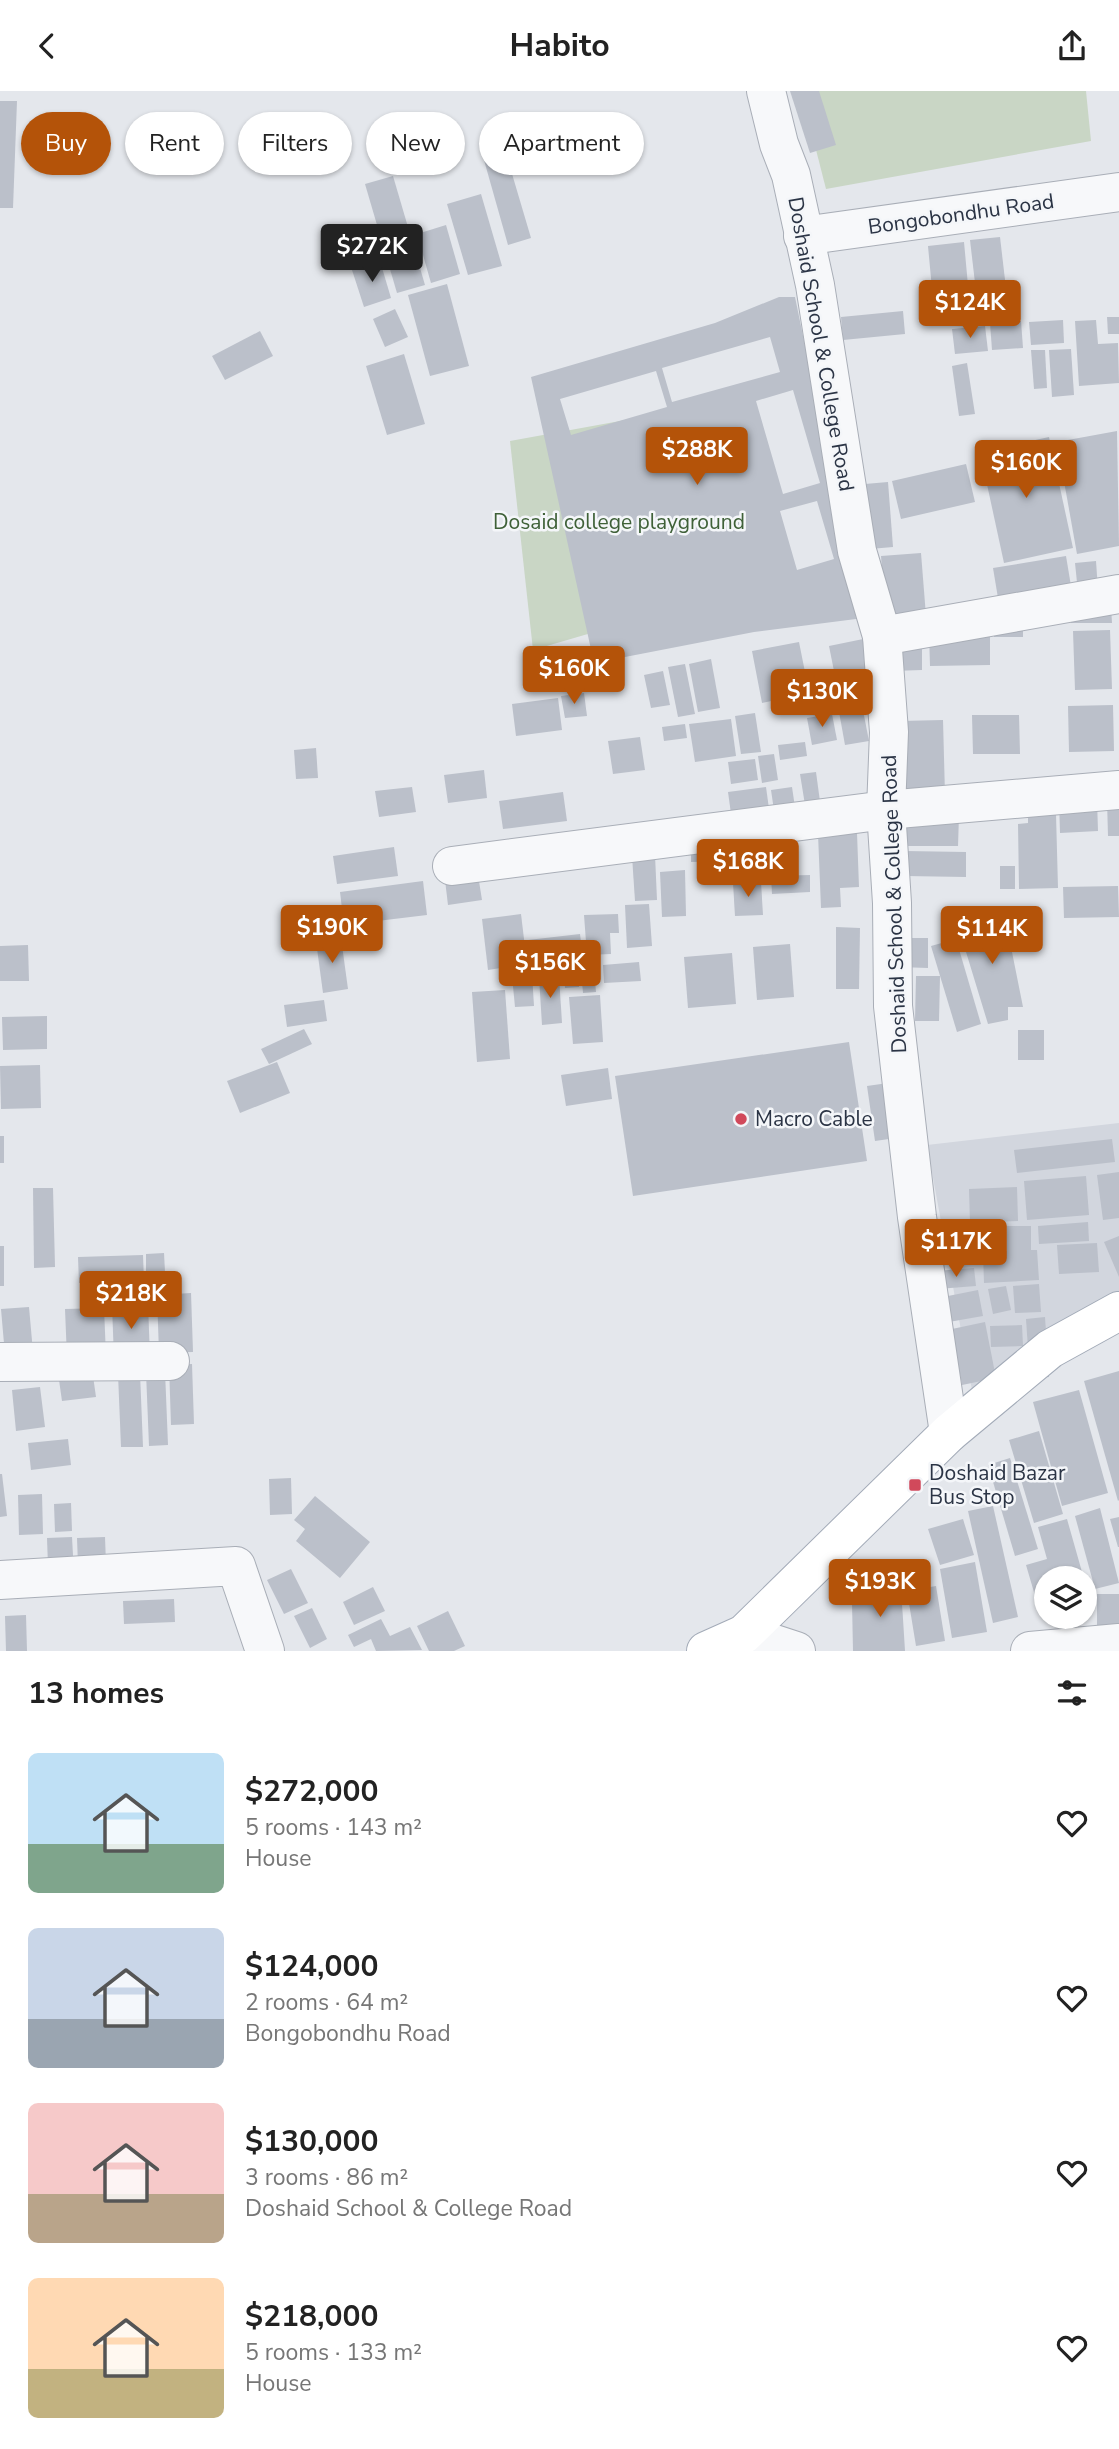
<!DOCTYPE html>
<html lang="en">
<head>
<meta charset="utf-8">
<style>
  :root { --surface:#fff; --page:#f6f6f6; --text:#222; --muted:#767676; --accent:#b45309 }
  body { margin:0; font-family:"Nunito Sans",sans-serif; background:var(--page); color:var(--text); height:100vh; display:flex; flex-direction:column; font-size:26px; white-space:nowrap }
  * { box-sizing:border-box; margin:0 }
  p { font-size:23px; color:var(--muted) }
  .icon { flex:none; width:38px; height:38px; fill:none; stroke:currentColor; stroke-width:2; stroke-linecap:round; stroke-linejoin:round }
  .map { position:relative; height:1560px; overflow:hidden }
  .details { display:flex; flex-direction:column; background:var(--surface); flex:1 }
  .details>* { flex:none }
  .hud { position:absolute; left:21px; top:21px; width:700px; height:63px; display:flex; gap:14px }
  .buttons { position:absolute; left:1034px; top:1475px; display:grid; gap:14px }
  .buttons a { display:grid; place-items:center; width:63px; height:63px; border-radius:50%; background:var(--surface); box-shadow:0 2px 5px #0004; font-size:35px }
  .price { position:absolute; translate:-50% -60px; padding:0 16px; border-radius:7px; background:var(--accent); color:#fff; font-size:23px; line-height:46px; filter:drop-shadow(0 2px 4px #0008) }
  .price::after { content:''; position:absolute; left:50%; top:42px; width:21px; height:16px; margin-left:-10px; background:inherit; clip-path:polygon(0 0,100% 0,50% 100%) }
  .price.active { background:#222; color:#fff }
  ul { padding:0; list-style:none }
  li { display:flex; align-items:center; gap:21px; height:175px; padding:0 28px }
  li span { display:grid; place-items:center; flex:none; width:196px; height:140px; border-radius:10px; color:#555 }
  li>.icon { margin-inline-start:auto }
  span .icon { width:84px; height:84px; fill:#fffc; stroke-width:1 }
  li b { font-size:30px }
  h2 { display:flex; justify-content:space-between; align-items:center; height:84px; padding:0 28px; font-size:30px }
  .chip { padding:0 24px; border-radius:32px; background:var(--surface); box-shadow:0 2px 5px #0004; font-size:24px; line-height:63px }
  .chip.active { background:var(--accent); color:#fff }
  header { display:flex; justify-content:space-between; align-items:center; height:91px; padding:0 28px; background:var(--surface); font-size:32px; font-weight:700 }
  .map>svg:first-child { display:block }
  .built { fill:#d2d6de }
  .green { fill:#c9d6c5 }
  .building { fill:#bbc0ca; fill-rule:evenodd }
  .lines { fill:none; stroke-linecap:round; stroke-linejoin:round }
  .minor-casing { stroke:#a9aeb7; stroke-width:40 }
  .major-casing { stroke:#a3abb8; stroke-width:40 }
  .minor { stroke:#f7f8fa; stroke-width:38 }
  .major { stroke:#fff; stroke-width:38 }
  .poi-dot { fill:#d1495b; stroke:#f4f6f9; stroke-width:2.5 }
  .labels { text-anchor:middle; stroke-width:5; stroke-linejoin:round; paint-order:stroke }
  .street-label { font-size:21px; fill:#2b3445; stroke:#f4f6f9 }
  .park-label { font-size:21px; fill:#3f6138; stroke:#f4f6f9 }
  .poi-label { font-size:21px; fill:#2b3445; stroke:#f4f6f9; text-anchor:start }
</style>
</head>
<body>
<header><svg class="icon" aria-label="back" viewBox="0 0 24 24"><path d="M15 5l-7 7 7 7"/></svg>Habito<svg class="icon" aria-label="share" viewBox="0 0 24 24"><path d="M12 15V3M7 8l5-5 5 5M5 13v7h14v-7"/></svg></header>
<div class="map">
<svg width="1119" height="1560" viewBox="0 0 1119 1560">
  <rect width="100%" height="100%" fill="#e4e7ec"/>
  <path class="built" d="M1119,1032V1224L976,1321L927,1054Z"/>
  <g class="green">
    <path d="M801,0H1086L1091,50L826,98Z"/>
    <path d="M675,320L742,498L533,559L510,350Z"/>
  </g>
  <g class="building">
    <path d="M790,0H819L836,54L810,62Z"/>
    <path d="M0,10H17L13,117H0Z"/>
    <path d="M502,49L531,147L508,154L480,55Z"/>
    <path d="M393,85L425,194L397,202L365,93Z"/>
    <path d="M481,103L502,175L468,184L447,113Z"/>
    <path d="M446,134L460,183L431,192L417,143Z"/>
    <path d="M1000,146L1009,223L979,226L970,149Z"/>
    <path d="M964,151L971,227L935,230L928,155Z"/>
    <path d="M380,170L391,207L364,216L352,179Z"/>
    <path d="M447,193L469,275L430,285L408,204Z"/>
    <path d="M779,206H795L853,488L856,528L754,541L594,572L531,286L715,232ZM770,246L780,281L672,311L662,277ZM656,280L667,316L571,344L560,308ZM793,299L820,392L783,403L756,310ZM817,410L834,468L797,479L780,420Z"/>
    <path d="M395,218L408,246L385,256L373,228Z"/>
    <path d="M903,220L905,243L843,249L841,226Z"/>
    <path d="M1107,226H1119V243H1108Z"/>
    <path d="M1063,229L1064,252L1031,254L1029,231Z"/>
    <path d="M1096,229L1098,253L1118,252L1119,292L1079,295L1075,230Z"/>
    <path d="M1021,230L1023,257L992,259L990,232Z"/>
    <path d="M985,235L988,260L955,263L952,238Z"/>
    <path d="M260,240L273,265L225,289L212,265Z"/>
    <path d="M1071,258L1074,304L1052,306L1049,259Z"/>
    <path d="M1031,259H1045L1047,297L1034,298Z"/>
    <path d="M404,263L425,333L387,344L366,275Z"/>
    <path d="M967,272L975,323L959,325L952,275Z"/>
    <path d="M1117,340L1119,455L1077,463L1057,351Z"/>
    <path d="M1049,346L1073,457L1004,472L980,361Z"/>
    <path d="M966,373L975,411L901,428L892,390Z"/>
    <path d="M888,391L893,456L870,458L865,393Z"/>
    <path d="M921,462L926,525L886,528L881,465Z"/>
    <path d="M1066,465L1071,495L998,507L993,477Z"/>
    <path d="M1096,470L1098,499L1078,501L1075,472Z"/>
    <path d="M1071,515H1111L1112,532H1071Z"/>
    <path d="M1023,529V546H994L993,530Z"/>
    <path d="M1110,539L1112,598L1075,599L1073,540Z"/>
    <path d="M990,541V574L930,575L929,542Z"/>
    <path d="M873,546L881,586L837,595L829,555Z"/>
    <path d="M893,549H922V579L893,580Z"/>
    <path d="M799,551L806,586L820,583L826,614L802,618L799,604L762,612L752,560Z"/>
    <path d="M711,568L720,617L698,621L689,573Z"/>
    <path d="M685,573L695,623L678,626L668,576Z"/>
    <path d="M663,580L670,614L651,617L644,584Z"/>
    <path d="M859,599L869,650L845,654L836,604Z"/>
    <path d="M584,602L587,625L565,627L561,605Z"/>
    <path d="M558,607L562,639L516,645L512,613Z"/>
    <path d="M1113,614L1114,660L1069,661L1068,615Z"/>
    <path d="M755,622L761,661L741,663L735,625Z"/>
    <path d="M832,623L837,649L812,654L807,627Z"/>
    <path d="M972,624H1019L1020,663H973Z"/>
    <path d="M731,628L736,665L695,671L689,633Z"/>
    <path d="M943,629L945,704L902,705L900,630Z"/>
    <path d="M685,633L687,647L664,650L662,636Z"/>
    <path d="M640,646L645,679L613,683L608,650Z"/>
    <path d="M805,651L807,665L780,669L778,654Z"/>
    <path d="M316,657L318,687L296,688L294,659Z"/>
    <path d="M774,663L778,689L762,692L758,665Z"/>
    <path d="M755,668L758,689L731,693L728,671Z"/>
    <path d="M484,679L487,707L448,712L444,684Z"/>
    <path d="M816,681L821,718L806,720L800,683Z"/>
    <path d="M412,696L416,721L379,726L375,700Z"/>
    <path d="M766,696L770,725L732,730L728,701Z"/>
    <path d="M792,696L796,723L775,726L771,699Z"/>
    <path d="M563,701L567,730L503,738L499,710Z"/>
    <path d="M1119,708V745H1108L1107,709Z"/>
    <path d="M1059,709H1097L1098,740L1060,742Z"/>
    <path d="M903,723H959L958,755H902Z"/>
    <path d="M1056,723L1058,797L1019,798L1018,733L1028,732V724Z"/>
    <path d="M857,742L859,796L840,797L841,816L821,817L818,743Z"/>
    <path d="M732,746L733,770L691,771V748Z"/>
    <path d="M394,756L398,785L337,793L333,765Z"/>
    <path d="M905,760L966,761V786L905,785Z"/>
    <path d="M655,764L657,809L635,810L632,765Z"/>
    <rect x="1000" y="775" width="15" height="23"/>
    <path d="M685,779L686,825L662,826L660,781Z"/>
    <path d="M478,784L482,809L448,814L445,789Z"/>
    <path d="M810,784V801L772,803L771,785Z"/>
    <path d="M423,790L427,824L344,834L340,801Z"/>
    <path d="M761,791L763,824L735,825L733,792Z"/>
    <path d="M1118,795L1119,826L1064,827L1063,796Z"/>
    <path d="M649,813L652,855L627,857L625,814Z"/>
    <path d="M521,823L527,873L488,879L482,828Z"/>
    <path d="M618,823L619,842H610L611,863L587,864L584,824Z"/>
    <path d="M1005,826L1023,916H1008V929L988,933L959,838L966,837L964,828Z"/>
    <path d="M836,836L860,837L859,898H836Z"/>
    <path d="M580,843L583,867L532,874L528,849Z"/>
    <path d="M341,847L348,898L323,902L316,850Z"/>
    <path d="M899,847H928V877L899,876Z"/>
    <path d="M956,848L981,933L957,941L931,855Z"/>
    <path d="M790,853L794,906L757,909L753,856Z"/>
    <path d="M28,854L29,890H0V855Z"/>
    <path d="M732,862L736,913L688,917L684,866Z"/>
    <path d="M639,871L641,890L604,892L603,874Z"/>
    <path d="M594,878L596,901L583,902L581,880Z"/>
    <path d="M578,880L579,896L565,897L564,881Z"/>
    <path d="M532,883L534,915L515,916L512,885Z"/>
    <path d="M559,885L562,932L542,934L539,886Z"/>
    <path d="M916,885H940L939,930H915Z"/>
    <path d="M505,899L510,968L477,971L472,901Z"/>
    <path d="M600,904L603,951L573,953L569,906Z"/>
    <path d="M324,909L327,930L287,936L284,914Z"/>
    <path d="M47,925V958L3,959L2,926Z"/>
    <path d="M304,938L312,953L269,973L261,958Z"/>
    <rect x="1018" y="939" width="26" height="30"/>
    <path d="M849,951L867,1070L633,1105L615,985Z"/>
    <path d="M277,971L290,1002L240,1022L227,990Z"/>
    <path d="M40,974L41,1017L1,1018L0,975Z"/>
    <path d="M608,977L612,1008L566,1015L561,984Z"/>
    <path d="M888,992L896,1047L875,1050L867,995Z"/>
    <rect x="0" y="1045" width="4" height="27"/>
    <path d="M1112,1048L1115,1071L1017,1082L1014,1059Z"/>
    <path d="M1119,1081V1127L1103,1129L1097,1084Z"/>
    <path d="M1086,1085L1089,1124L1027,1129L1024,1090Z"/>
    <path d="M1017,1096L1018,1130L970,1132L969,1098Z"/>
    <path d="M33,1097H53L55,1176L34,1177Z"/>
    <path d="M1088,1131L1089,1150L1039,1153L1038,1135Z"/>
    <path d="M1007,1135H1031V1159H1037L1039,1189L984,1192L983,1162L1007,1160Z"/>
    <path d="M940,1145H973V1172L940,1173Z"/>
    <path d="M1119,1145V1186L1104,1151Z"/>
    <path d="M1097,1152L1099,1181L1059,1183L1057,1154Z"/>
    <rect x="0" y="1155" width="4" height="40"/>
    <path d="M164,1162L165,1181L146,1182V1163Z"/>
    <path d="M143,1164L144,1190L79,1192L78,1166Z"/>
    <path d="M974,1177L976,1195L938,1198L936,1180Z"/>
    <path d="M1039,1193L1041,1221L1015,1222L1013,1195Z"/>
    <path d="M1006,1195L1011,1219L993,1223L988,1198Z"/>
    <path d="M978,1199L983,1225L943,1232L938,1207Z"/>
    <path d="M191,1202L193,1261L159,1262L157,1204Z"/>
    <path d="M148,1212L150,1267L114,1268L112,1214Z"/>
    <path d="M29,1216L33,1261L5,1264L1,1218Z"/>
    <path d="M104,1217L106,1265L67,1267L65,1218Z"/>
    <path d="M1045,1226L1049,1286L1030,1287L1026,1228Z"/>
    <path d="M985,1231L996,1287L962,1294L952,1238Z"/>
    <path d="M1022,1234L1023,1255L991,1256L990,1235Z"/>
    <path d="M192,1273L194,1333L171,1334L169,1274Z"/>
    <path d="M165,1280L168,1354L149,1355L146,1281Z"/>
    <path d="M1119,1280V1409L1118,1410L1084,1290Z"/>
    <path d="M140,1282L143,1356H121L118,1283Z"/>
    <path d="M93,1285L96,1306L62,1310L59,1289Z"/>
    <path d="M40,1296L45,1336L16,1340L12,1299Z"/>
    <path d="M1079,1299L1108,1402L1062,1415L1033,1311Z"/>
    <path d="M1039,1340L1063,1423L1034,1432L1009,1349Z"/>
    <path d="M68,1348L71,1374L31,1379L28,1352Z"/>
    <path d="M1010,1367L1038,1458L1015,1465L988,1374Z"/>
    <path d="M0,1383H2L7,1425L0,1426Z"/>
    <path d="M291,1387L292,1423L270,1424L269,1388Z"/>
    <path d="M42,1403L43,1443L19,1444L18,1404Z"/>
    <path d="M315,1405L370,1451L340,1487L296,1450L305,1438L294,1429Z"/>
    <path d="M71,1412L72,1440L55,1441L54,1413Z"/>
    <path d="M993,1415L1018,1526L993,1532L968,1420Z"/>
    <path d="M1100,1417L1119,1492L1095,1498L1075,1425Z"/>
    <path d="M1119,1426V1456H1118L1110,1428Z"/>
    <path d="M963,1428L974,1464L940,1474L928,1438Z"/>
    <path d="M1067,1428L1084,1488H1046V1505L1036,1508L1026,1474L1047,1468L1038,1436Z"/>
    <path d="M72,1446L75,1502L49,1503L47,1447Z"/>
    <path d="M105,1446L107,1500L79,1501L77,1447Z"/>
    <path d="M975,1471L987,1541L952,1547L940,1478Z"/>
    <path d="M291,1478L308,1512L284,1523L267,1489Z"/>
    <path d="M900,1481L905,1560H853L852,1511Z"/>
    <path d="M936,1495L945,1550L916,1555L907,1500Z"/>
    <path d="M373,1496L385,1520L354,1534L343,1511Z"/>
    <rect x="1097" y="1503" width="22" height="38"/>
    <path d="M174,1508L175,1531L124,1533L123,1510Z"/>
    <path d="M312,1517L327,1548L310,1557L294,1525Z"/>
    <path d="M448,1520L465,1555L454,1560H429L417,1535Z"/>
    <path d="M26,1524L27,1560H6L5,1525Z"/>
    <path d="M381,1528L390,1545L410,1536L422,1559L376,1560L371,1548L354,1556L348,1544Z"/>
  </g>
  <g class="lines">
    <g class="minor-casing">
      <g id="minor">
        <path d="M766,0L779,53L791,84L815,194L857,460L882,545L889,641L886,719L892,812L893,915L917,1126L949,1342"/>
        <path d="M803,145L1119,101"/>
        <path d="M882,545L1119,503"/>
        <path d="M452,775L886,719L1119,699"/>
        <path d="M0,1271L170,1270"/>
        <path d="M0,1489L236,1475L265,1560"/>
        <path d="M744,1543L796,1560"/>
        <path d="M1030,1560L1119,1552"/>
      </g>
    </g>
    <g class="major-casing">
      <path id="major" d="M706,1560L744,1543L949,1342L1050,1258L1119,1220"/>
    </g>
    <use href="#minor" class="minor"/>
    <use href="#major" class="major"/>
  </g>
  <g class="poi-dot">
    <circle cx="741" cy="1028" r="7"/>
    <rect x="908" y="1387" width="14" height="14" rx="3.5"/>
  </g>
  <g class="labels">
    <g class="street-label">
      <text transform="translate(961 123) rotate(-8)" y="7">Bongobondhu Road</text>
      <text transform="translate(821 253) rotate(80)" y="7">Doshaid School &amp; College Road</text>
      <text transform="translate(894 813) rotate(-92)" y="7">Doshaid School &amp; College Road</text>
    </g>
    <g class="park-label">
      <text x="619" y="438">Dosaid college playground</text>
    </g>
    <g class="poi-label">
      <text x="755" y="1035">Macro Cable</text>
      <text x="929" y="1389">Doshaid Bazar<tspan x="929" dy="24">Bus Stop</tspan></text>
    </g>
  </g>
</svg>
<div class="buttons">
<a><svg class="icon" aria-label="layers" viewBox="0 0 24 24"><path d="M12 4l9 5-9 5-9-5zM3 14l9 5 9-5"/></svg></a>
</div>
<b class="price active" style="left:372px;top:193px">$272K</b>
<b class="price" style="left:970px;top:249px">$124K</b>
<b class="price" style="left:697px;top:396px">$288K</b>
<b class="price" style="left:1026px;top:409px">$160K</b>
<b class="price" style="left:574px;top:615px">$160K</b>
<b class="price" style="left:822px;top:638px">$130K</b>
<b class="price" style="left:748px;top:808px">$168K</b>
<b class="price" style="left:332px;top:874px">$190K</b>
<b class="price" style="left:992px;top:875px">$114K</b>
<b class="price" style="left:550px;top:909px">$156K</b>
<b class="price" style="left:956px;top:1188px">$117K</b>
<b class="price" style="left:131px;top:1240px">$218K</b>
<b class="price" style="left:880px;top:1528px">$193K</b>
<div class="hud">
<a class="chip active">Buy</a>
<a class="chip">Rent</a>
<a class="chip">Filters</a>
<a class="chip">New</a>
<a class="chip">Apartment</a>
</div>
</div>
<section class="details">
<h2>13 homes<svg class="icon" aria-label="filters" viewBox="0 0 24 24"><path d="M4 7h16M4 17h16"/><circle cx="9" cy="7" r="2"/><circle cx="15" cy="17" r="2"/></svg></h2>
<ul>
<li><span style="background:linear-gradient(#bfe0f5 65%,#7fa58c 0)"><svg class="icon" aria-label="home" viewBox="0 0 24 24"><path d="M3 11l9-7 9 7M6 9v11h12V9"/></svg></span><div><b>$272,000</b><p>5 rooms · 143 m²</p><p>House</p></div><svg class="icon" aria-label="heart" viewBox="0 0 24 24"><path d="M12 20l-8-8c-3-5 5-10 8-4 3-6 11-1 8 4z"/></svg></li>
<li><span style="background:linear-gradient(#c9d6e8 65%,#9aa5b1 0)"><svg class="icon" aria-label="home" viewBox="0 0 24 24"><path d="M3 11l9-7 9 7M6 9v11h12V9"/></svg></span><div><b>$124,000</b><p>2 rooms · 64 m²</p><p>Bongobondhu Road</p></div><svg class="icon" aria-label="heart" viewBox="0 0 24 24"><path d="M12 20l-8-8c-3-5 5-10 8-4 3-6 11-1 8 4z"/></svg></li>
<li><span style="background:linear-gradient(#f6c9c9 65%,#b9a48a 0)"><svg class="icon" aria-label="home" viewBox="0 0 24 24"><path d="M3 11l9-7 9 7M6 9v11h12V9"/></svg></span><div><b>$130,000</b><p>3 rooms · 86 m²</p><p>Doshaid School &amp; College Road</p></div><svg class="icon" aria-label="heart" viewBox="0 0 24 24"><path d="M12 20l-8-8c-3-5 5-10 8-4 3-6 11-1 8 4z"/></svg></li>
<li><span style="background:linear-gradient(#ffd9b3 65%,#c2b280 0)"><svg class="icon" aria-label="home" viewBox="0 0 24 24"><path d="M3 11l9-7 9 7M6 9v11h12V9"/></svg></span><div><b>$218,000</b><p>5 rooms · 133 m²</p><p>House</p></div><svg class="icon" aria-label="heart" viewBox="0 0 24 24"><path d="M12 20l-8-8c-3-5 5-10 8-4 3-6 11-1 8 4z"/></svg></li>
</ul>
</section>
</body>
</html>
